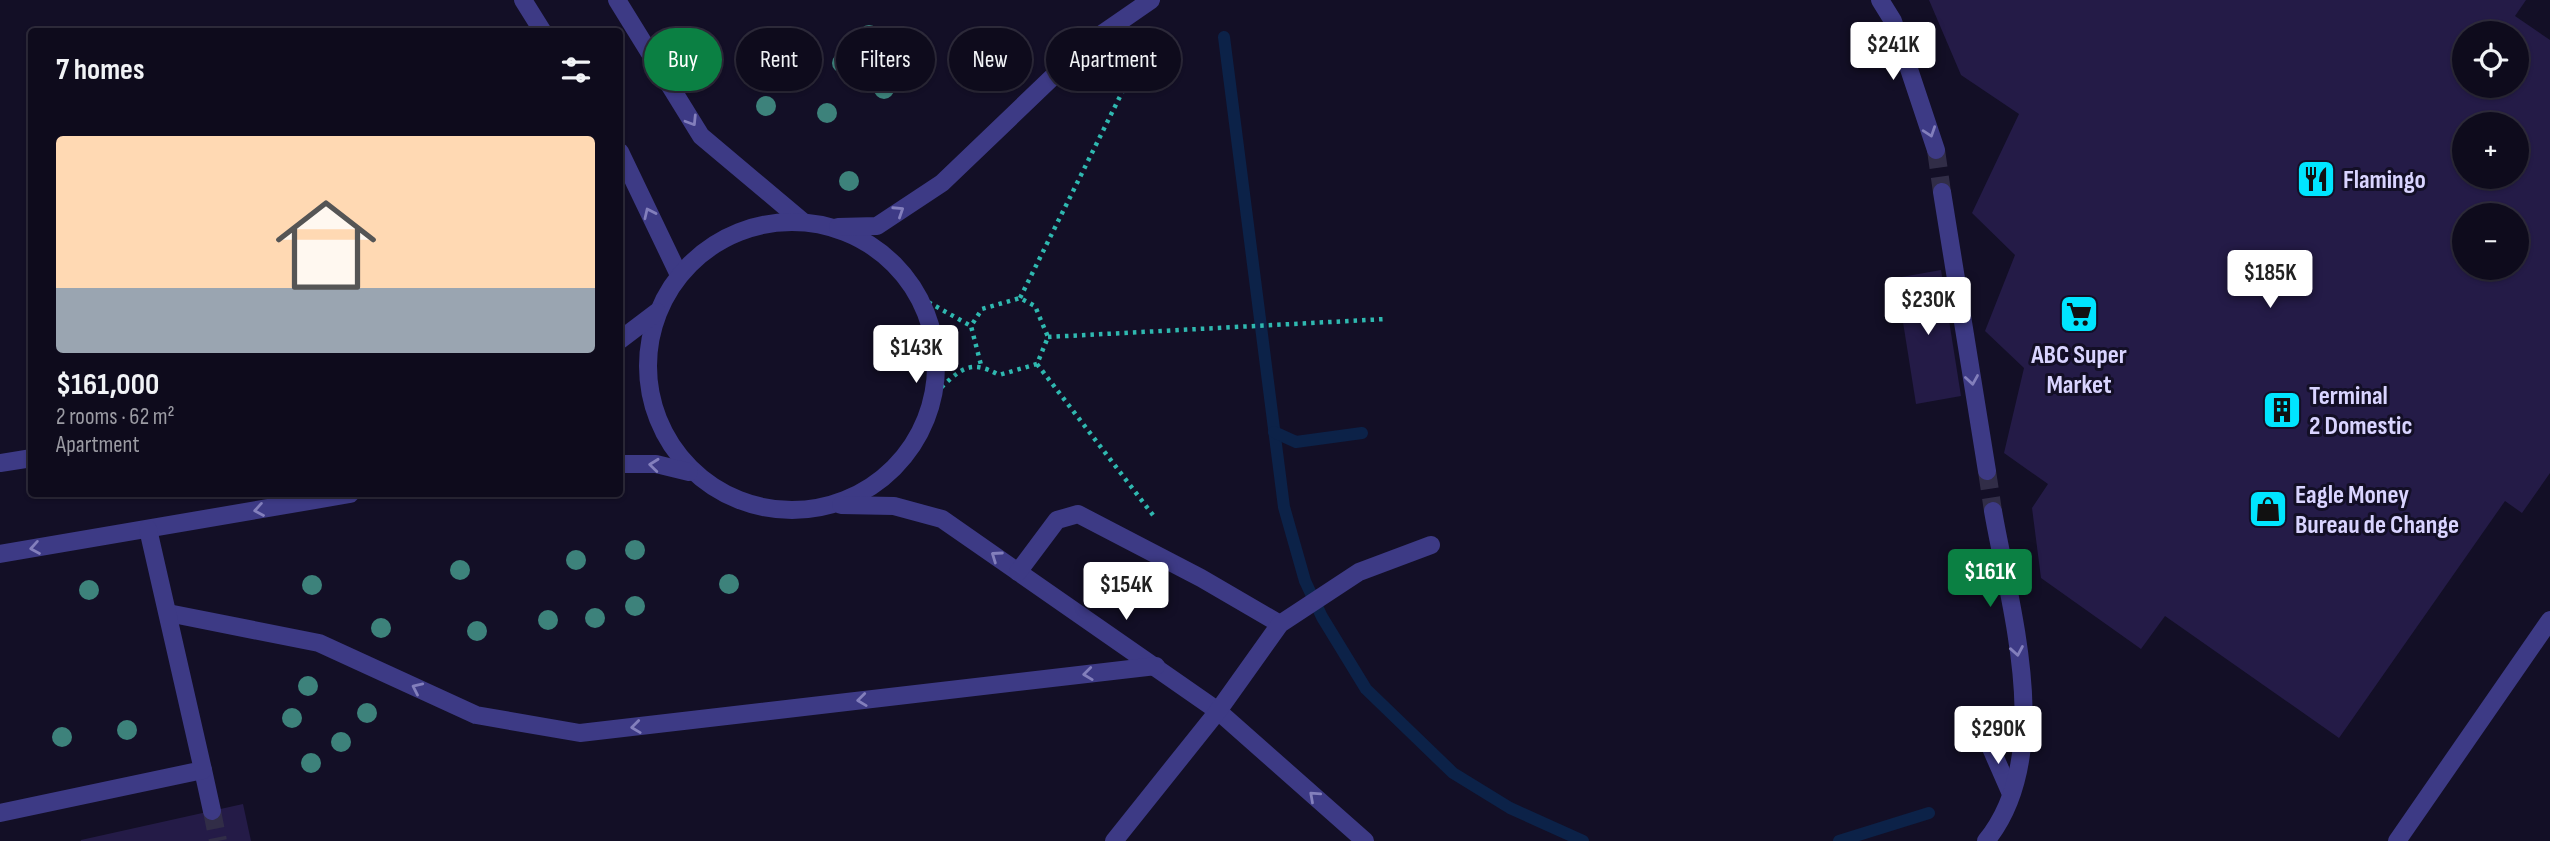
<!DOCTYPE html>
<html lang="en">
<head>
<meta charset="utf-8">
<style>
  :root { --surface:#0e0b1c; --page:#171425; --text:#f1f3f6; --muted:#9b9ba3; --line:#2e2b3b; --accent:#0b8043 }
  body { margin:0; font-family:"Sofia Sans Condensed",sans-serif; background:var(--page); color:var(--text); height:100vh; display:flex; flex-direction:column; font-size:26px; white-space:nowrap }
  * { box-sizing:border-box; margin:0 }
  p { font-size:23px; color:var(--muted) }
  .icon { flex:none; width:38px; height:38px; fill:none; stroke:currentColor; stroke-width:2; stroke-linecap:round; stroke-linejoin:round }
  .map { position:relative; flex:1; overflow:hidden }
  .details { position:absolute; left:28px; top:28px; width:595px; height:469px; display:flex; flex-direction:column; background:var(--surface); border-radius:7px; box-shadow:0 2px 5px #0004,0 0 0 2px var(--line) }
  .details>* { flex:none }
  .guide { position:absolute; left:644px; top:28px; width:665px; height:63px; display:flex; gap:14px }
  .fabs { position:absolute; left:2452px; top:21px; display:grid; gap:14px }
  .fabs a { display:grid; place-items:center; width:77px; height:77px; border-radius:50%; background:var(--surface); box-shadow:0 2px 5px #0004,0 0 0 2px var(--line); font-size:35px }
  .price { position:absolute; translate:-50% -60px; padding:0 16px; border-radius:7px; background:#fff; color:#222; font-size:23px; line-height:46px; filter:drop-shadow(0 2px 4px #0008) }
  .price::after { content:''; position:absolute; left:50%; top:42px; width:21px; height:16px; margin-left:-10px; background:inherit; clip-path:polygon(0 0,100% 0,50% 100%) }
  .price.on { background:var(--accent); color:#fff }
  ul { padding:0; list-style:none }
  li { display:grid; align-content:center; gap:14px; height:371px; padding:0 28px }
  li+li { border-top:2px solid var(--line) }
  li span { display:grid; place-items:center; height:217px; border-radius:7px; color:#555 }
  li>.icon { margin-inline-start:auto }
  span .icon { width:126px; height:126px; fill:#fffc; stroke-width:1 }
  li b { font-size:30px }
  h2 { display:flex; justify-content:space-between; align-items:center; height:84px; padding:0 28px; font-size:30px }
  .tag { padding:0 24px; border-radius:32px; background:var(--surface); box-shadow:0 2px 5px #0004,0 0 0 2px var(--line); font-size:24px; line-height:63px }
  .tag.on { background:var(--accent); color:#fff }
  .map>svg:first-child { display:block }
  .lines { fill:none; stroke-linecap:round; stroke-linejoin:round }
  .stream { stroke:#0c2248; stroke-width:12 }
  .building { fill:#241b47; fill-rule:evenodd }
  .minor-tunnel { stroke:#312d47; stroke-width:18; stroke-dasharray:18 9; stroke-linecap:butt }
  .path { stroke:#2fb8b0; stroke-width:4.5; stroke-dasharray:3.5 5; stroke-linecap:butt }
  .minor { stroke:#3d3a85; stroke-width:18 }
  .tree { fill:#3d827b }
  .oneway { stroke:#837fbc }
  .labels { text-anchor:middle; stroke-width:6; stroke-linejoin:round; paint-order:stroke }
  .poi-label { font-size:26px; font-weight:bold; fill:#d9d4ff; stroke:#130f26; text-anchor:start }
</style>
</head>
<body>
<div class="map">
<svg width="2550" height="841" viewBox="0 0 2550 841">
  <rect width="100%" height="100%" fill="#130f26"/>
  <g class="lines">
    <g class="stream">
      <path d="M1224,37L1284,507L1305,581L1322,617L1366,689L1453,773L1510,808L1583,841"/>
      <path d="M1274,432L1296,442L1362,433"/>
      <path d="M1839,841L1929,813"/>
    </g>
  </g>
  <g class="building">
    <path d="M1929,0H2526L2515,16L2550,40V473L2522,513L2505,501L2339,738L2165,616L2141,649L2041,578L2032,508L2048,484L2004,453L2024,368L1985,331L2015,255L1972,213L2019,114L1961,75ZM2464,33H2516V86H2464ZM2464,124H2516V177H2464ZM2464,215H2516V268H2464Z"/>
    <path d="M1941,270L1961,396L1916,404L1896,278Z"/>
    <path d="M243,804L251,841H81V840Z"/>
  </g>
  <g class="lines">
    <g class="minor-tunnel">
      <path d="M1936,150L1942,192"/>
      <path d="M1987,471L1993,511"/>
      <path d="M212,811L218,841"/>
    </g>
    <g class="path">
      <path d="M921,298L971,326"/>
      <path d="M1020,298L1147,42"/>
      <path d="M1048,337L1386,319"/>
      <path d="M1037,364L1156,519"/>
      <path d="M935,393C959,372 967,357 999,375L1037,364L1048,337L1035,306L1020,298L982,309L971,326L981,365"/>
    </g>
    <g class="minor">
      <path d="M523,0L543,32"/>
      <path d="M617,0L701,136L802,221"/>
      <path d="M1880,0L1893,21L1936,150"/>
      <path d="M620,152L679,275"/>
      <path d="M1942,192L1987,471"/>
      <circle cx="792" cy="366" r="144"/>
      <path d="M838,227L877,226L942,183L1086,45L1151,0"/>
      <path d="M620,340L657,312"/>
      <path d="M0,463L32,458"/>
      <path d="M620,464H656L689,472"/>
      <path d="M841,505L894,506L942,519L1218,711L1365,841"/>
      <path d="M0,554L350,494"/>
      <path d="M1018,572L1057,520L1078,514L1201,578L1280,624"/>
      <path d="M168,613L319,643L476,715L580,733L1156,666"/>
      <path d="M1987,739L2011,794"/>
      <path d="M203,770L212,811"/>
      <path d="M0,813L203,770L148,529"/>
      <path d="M1114,841L1218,711L1280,624L1359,572L1431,545"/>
      <path d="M1986,841C2056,755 2010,609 1993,511"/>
      <path d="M2397,841L2550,620"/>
    </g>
  </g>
  <g class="tree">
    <circle cx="869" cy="35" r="10"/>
    <circle cx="842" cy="63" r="10"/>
    <circle cx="884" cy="89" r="10"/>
    <circle cx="766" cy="106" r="10"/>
    <circle cx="827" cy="113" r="10"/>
    <circle cx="849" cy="181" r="10"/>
    <circle cx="635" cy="550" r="10"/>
    <circle cx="576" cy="560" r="10"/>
    <circle cx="460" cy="570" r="10"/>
    <circle cx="729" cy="584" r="10"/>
    <circle cx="312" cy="585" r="10"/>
    <circle cx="89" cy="590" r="10"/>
    <circle cx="635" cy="606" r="10"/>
    <circle cx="595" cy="618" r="10"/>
    <circle cx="548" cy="620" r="10"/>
    <circle cx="381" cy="628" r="10"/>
    <circle cx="477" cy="631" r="10"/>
    <circle cx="308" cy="686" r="10"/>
    <circle cx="367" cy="713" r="10"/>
    <circle cx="292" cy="718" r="10"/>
    <circle cx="127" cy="730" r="10"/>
    <circle cx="62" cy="737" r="10"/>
    <circle cx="341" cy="742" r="10"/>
    <circle cx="311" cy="763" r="10"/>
  </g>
  <defs><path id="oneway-chevron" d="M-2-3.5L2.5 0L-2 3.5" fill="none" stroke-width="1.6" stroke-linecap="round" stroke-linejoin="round" transform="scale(1.75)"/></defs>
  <g class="oneway">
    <use href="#oneway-chevron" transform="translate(692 121) rotate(58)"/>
    <use href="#oneway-chevron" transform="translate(1930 132) rotate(71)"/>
    <use href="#oneway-chevron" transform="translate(899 211) rotate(-33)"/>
    <use href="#oneway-chevron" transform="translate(649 213) rotate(-115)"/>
    <use href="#oneway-chevron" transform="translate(1972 380) rotate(81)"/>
    <use href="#oneway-chevron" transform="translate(654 465) rotate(-174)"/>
    <use href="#oneway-chevron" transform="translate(259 510) rotate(170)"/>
    <use href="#oneway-chevron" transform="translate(35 548) rotate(170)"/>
    <use href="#oneway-chevron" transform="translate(996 556) rotate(-145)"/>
    <use href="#oneway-chevron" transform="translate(2017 651) rotate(80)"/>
    <use href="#oneway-chevron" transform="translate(1088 674) rotate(173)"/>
    <use href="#oneway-chevron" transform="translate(417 688) rotate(-155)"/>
    <use href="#oneway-chevron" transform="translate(862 700) rotate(173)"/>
    <use href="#oneway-chevron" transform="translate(636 727) rotate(173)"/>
    <use href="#oneway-chevron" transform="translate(1314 796) rotate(-138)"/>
  </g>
  <defs>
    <g id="restaurant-square" transform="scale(2.0125)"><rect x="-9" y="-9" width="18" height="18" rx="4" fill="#00e5ff" stroke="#130f26"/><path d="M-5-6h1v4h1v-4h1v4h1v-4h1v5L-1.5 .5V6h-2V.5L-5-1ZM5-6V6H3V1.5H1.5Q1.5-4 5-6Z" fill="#111"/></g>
    <g id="supermarket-square" transform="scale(2.0125)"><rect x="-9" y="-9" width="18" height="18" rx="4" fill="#00e5ff" stroke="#130f26"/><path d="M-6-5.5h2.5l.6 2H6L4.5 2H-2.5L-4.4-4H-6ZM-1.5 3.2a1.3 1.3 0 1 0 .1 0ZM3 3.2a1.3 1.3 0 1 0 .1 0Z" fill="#111"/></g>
    <g id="building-square" transform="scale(2.0125)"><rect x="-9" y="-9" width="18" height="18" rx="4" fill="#00e5ff" stroke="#130f26"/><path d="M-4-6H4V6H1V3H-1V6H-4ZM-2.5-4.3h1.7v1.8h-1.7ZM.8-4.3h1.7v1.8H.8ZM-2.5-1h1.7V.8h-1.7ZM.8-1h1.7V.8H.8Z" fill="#111"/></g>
    <g id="shop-square" transform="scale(2.0125)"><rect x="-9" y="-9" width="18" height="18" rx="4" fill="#00e5ff" stroke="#130f26"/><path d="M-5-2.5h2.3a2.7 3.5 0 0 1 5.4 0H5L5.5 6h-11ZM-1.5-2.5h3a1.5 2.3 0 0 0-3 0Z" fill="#111"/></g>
  </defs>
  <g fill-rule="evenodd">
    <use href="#restaurant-square" x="2316" y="179"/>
    <use href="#supermarket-square" x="2079" y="314"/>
    <use href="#building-square" x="2282" y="410"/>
    <use href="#shop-square" x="2268" y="509"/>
  </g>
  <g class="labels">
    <g class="poi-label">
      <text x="2343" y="188">Flamingo</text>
      <text x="2079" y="363" text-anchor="middle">ABC Super<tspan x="2079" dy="30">Market</tspan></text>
      <text x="2309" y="404">Terminal<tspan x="2309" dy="30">2 Domestic</tspan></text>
      <text x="2295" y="503">Eagle Money<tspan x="2295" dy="30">Bureau de Change</tspan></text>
    </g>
  </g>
</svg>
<div class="fabs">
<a><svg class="icon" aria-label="locate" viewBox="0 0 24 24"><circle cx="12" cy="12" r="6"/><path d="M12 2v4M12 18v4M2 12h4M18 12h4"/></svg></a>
<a>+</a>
<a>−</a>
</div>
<b class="price" style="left:1893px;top:82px">$241K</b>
<b class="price" style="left:2270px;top:310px">$185K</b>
<b class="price" style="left:1928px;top:337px">$230K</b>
<b class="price" style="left:916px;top:385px">$143K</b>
<b class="price on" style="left:1990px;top:609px">$161K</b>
<b class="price" style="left:1126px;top:622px">$154K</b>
<b class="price" style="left:1998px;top:766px">$290K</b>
<div class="guide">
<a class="tag on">Buy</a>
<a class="tag">Rent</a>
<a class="tag">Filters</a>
<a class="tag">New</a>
<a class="tag">Apartment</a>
</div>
<section class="details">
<h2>7 homes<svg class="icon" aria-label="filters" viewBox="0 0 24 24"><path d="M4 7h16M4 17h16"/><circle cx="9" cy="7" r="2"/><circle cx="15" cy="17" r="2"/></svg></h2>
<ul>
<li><span style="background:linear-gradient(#ffd9b3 70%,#9aa5b1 0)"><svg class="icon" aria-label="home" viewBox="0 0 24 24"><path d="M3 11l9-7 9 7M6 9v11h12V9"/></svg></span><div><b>$161,000</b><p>2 rooms · 62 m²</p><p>Apartment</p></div></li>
</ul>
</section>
</div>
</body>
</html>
